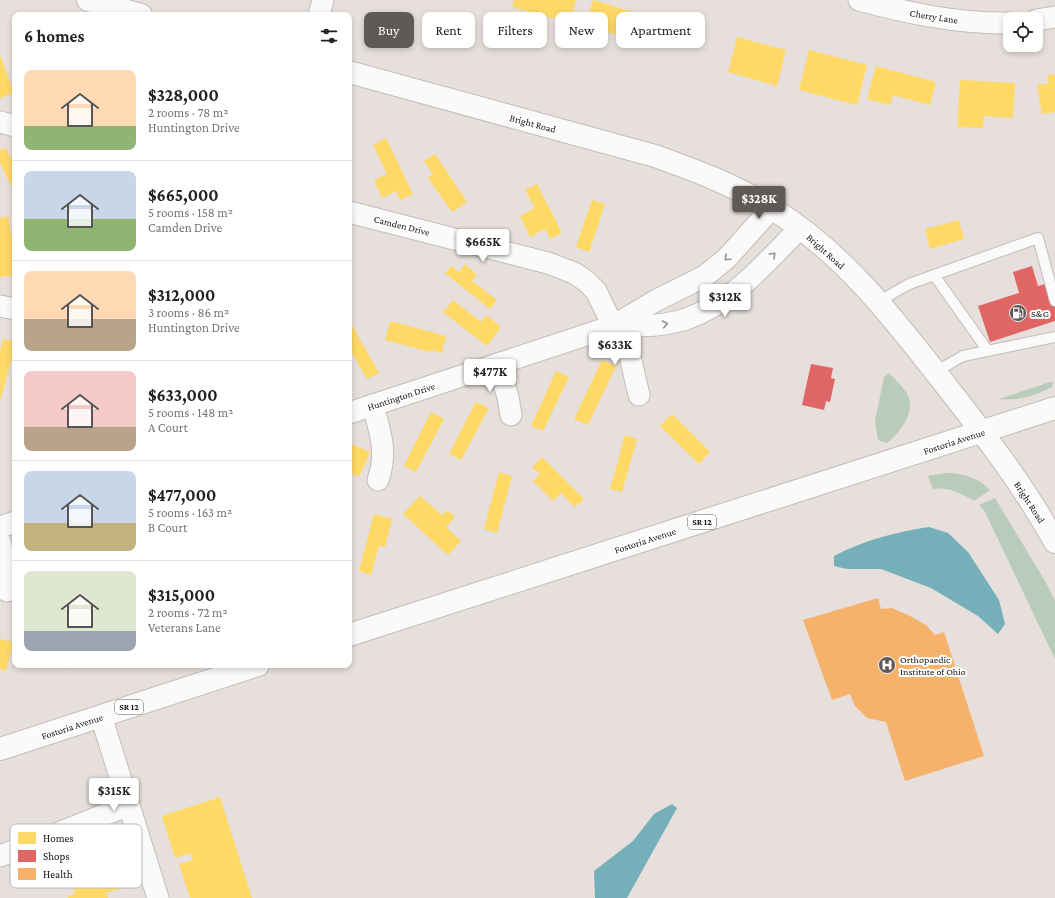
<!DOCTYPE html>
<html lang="en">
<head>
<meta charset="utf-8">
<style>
  :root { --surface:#fff; --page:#f6f6f6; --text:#202124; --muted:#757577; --line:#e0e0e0; --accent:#5f5a57 }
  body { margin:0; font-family:"Crimson Pro",serif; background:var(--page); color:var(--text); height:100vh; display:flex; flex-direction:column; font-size:15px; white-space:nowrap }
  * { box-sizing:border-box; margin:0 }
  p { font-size:13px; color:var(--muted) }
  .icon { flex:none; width:22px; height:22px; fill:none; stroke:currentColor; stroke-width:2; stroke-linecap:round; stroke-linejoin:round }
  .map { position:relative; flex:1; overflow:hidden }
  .sheet { position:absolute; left:12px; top:12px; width:340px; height:656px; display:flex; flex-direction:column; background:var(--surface); border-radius:8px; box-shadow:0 2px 6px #0003 }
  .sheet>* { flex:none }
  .top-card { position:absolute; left:364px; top:12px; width:380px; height:36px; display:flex; gap:8px }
  .fabs { position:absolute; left:1003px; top:12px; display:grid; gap:8px }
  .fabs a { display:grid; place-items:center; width:40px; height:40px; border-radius:8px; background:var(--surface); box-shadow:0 2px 6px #0003; font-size:20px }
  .price { position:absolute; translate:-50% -34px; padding:0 9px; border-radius:4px; background:#fff; color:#222; font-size:13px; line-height:26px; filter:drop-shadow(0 1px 2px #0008) }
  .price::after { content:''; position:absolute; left:50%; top:24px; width:12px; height:9px; margin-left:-6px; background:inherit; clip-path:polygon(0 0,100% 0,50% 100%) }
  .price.current { background:var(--accent); color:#fff }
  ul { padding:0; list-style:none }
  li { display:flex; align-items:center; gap:12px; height:100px; padding:0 12px }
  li+li { border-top:1px solid var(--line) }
  li span { display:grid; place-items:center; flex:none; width:112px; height:80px; border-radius:8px; color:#555 }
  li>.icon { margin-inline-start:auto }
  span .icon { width:48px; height:48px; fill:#fffc; stroke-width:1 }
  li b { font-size:17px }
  h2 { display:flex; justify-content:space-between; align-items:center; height:48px; padding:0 12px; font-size:17px }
  .chip { padding:0 14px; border-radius:8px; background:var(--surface); box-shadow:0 2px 6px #0003; font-size:14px; line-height:36px }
  .chip.current { background:var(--accent); color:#fff }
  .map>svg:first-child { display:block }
  .green { fill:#b9ccbb }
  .water { fill:#75afb9 }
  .homes { fill:#ffd966 }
  .shops { fill:#e06666 }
  .health { fill:#f6b26b }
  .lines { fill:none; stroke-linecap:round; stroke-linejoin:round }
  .lane-casing { stroke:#c2bdba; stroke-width:12 }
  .street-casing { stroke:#c2bdba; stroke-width:23 }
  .secondary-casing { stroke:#c2bdba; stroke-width:24 }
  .primary-casing { stroke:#c2bdba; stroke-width:24 }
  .lane { stroke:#fbfafa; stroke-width:10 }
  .street { stroke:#fbfafa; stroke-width:21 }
  .secondary { stroke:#fbfafa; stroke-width:22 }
  .primary { stroke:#fbfafa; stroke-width:22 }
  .oneway { stroke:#949291 }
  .labels { text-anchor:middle; stroke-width:4; stroke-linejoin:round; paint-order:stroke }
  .shield { fill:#fff; stroke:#5c5958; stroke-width:1 }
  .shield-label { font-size:9px; font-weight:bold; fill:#161210 }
  .street-label { font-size:10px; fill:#161210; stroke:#fff }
  .poi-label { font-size:10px; fill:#161210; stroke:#fff; text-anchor:start }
  .key { fill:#fff; stroke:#b9b8b7; stroke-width:1 }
  .key-label { font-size:11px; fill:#161210 }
</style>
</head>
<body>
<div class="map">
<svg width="1055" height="898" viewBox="0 0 1055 898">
  <rect width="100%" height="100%" fill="#e6dfdb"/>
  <g class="green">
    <path d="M889,373C895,379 903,387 907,394C917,412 899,433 887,443L878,440L875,421L884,377Z"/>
    <path d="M1053,381L1052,387C1034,396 1019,401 999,399Z"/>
    <path d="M945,473C962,473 978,477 990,490L974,501C960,493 949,487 933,489L928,476Z"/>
    <path d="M995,498L1045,581L1055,601V659L984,510L979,505Z"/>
  </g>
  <g class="water">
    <path d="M929,527L948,533L968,552L999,600L1005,624L998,634L978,616L931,588L881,569H847L834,566V556C865,540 895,532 929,527Z"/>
    <path d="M672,804L677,808L627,898H595L594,871L633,841L654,814Z"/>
  </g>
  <g class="homes">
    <path d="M514,0H576L570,23L512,7Z"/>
    <path d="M593,0L639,14L632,39L585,26Z"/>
    <path d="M737,37L786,50L777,86L728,72Z"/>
    <path d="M809,50L867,65L857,105L799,90Z"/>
    <path d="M0,55L14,93L0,98Z"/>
    <path d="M876,66L936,82L930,105L893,95L890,105L867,99Z"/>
    <path d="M1055,74V112L1042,114L1037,85L1049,83L1047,76Z"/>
    <path d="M960,80L1015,83L1013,118L984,116L983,128L957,127Z"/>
    <path d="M386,138L413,194L400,200L396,191L382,198L374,180L387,174L373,145Z"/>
    <path d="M6,148L11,159L15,157V194L0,163V150Z"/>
    <path d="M435,154L467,202L452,212L428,178L433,174L424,161Z"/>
    <path d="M349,162L352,174H349Z"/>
    <path d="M537,184L562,233L550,239L545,229L530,237L520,216L535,208L525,190Z"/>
    <path d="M592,200L605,204L589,252L576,247Z"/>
    <path d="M8,216L15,256V275L0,277V218Z"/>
    <path d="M959,220L964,239L930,249L925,229Z"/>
    <path d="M465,264L477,275L472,281L497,300L490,309L445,273L451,266L459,272Z"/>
    <path d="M453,300L481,322L486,315L501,327L487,346L443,312Z"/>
    <path d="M349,320L379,373L367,379L349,348Z"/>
    <path d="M390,321L446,336L442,353L431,350L430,352L385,340Z"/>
    <path d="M3,339L15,342V347L0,401V351Z"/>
    <path d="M602,360L616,366L588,425L574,419Z"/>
    <path d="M556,371L569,377L543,431L531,426Z"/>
    <path d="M476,402L489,408L461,460L449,454Z"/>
    <path d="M431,412L444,419L416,472L404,466Z"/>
    <path d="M672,414L710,452L699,464L660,426Z"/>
    <path d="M625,435L637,439L622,492L610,489Z"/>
    <path d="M349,443L370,452L359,477L349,473Z"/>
    <path d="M542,457L584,499L575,507L561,493L553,501L533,481L540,474L532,467Z"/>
    <path d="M499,472L512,476L497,533L484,529Z"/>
    <path d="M420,496L442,515L447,510L455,517L446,527L461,541L448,555L403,514Z"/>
    <path d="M374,514L392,519L385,547L379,546L371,575L359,571Z"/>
    <path d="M0,639L13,642L6,671L0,669Z"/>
    <path d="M66,665H74L71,669Z"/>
    <path d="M220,797L252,898H190L179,864L193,860L191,853L175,858L162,816Z"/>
    <path d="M94,850L97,858L113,853L124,888L106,893L108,898H68L67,896L75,894L70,879L61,882L55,863Z"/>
  </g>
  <g class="shops">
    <path d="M1032,266L1038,286L1055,281V321L990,342L978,306L1019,293L1013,272Z"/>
    <path d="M811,364L833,368L831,378L835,379L830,402L826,401L824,410L802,405Z"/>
  </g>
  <path class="health" d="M878,598L881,609L892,608L910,616L926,625L935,635L944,632L984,756L905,781L886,722L867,718L855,706L850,694L832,700L803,620Z"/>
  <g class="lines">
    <g class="lane-casing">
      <g id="lane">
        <path d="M934,275L988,351"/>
        <path d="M878,302L909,284L1038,238L1055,301"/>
        <path d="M935,372L963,356L1055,337"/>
      </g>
    </g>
    <g class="street-casing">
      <g id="street">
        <path d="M859,0C908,13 958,24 1010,23"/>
        <path d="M319,15L323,0"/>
        <path d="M1036,20L1055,17"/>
        <path d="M0,122L15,126"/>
        <path d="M349,212L548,263L574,273L586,281L596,291L613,326L623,341L630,356L639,395"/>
        <path d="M0,306L15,309"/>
        <path d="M613,326C637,326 663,327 686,319C733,303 766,262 800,228"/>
        <path d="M498,364L508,397L511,415"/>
        <path d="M373,405C380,433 388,452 378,480"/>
        <path d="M349,413L613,326L655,301L705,276L727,258L772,208"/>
        <path d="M0,527L15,522"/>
        <path d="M0,542L8,575L7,591"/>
        <path d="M101,716L158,898"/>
        <path d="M0,856L129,805"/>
      </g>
    </g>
    <g class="secondary-casing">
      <g id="secondary">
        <path d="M88,0L141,15"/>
        <path d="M349,72L655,156C694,170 735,185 771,208C842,251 894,319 944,383C984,434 1024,486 1055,542"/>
      </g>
    </g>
    <g class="primary-casing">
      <g id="primary">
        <path d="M349,635L1055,408"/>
        <path d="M0,749L258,665"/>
      </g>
    </g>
    <use href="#lane" class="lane"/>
    <use href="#street" class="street"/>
    <use href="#secondary" class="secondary"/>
    <use href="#primary" class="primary"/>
  </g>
  <defs><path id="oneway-chevron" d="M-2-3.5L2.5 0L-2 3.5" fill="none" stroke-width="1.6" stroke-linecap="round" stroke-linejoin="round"/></defs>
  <g class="oneway">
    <use href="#oneway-chevron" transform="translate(773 255) rotate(-45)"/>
    <use href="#oneway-chevron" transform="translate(727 258) rotate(137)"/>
    <use href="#oneway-chevron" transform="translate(665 324) rotate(-11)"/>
  </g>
  <defs>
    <g id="fuel-disc" transform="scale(0.9)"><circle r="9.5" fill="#5f5a57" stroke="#fff"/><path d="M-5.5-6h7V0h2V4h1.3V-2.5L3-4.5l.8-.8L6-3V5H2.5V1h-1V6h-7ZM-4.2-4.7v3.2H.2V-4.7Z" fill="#fff"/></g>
    <g id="hospital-disc" transform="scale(0.9)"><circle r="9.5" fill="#5f5a57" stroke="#fff"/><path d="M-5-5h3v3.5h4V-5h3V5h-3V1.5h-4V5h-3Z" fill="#fff"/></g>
  </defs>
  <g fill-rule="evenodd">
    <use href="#fuel-disc" x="1018" y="313"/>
    <use href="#hospital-disc" x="887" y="665"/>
  </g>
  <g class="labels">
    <g class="shield">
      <rect x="688" y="515" width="28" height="14" rx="3"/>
      <rect x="115" y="700" width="28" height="14" rx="3"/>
    </g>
    <g class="shield-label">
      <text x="702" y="525">SR 12</text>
      <text x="129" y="710">SR 12</text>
    </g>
    <g class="street-label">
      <text transform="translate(934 16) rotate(9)" y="4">Cherry Lane</text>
      <text transform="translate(533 123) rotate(15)" y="4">Bright Road</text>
      <text transform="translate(402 225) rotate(14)" y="4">Camden Drive</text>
      <text transform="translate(826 251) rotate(42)" y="4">Bright Road</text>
      <text transform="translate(401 396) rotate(-18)" y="4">Huntington Drive</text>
      <text transform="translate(954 441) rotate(-18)" y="4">Fostoria Avenue</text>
      <text transform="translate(1030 502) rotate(57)" y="4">Bright Road</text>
      <text transform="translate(645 540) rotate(-18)" y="4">Fostoria Avenue</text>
      <text transform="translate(72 726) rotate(-18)" y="4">Fostoria Avenue</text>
    </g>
    <g class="poi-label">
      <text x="1031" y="317">S&amp;G</text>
      <text x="900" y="663">Orthopaedic<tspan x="900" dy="12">Institute of Ohio</tspan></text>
    </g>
  </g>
  <rect x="10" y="824" width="132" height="64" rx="6" class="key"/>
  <rect x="18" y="832" width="18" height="12" fill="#ffd966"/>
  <rect x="18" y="850" width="18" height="12" fill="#e06666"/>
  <rect x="18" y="868" width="18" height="12" fill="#f6b26b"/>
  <g class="key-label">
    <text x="43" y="842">Homes</text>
    <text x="43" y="860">Shops</text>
    <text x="43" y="878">Health</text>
  </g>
</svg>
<div class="fabs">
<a><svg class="icon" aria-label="locate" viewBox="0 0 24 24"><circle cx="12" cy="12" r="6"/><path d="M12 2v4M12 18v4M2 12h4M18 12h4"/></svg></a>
</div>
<b class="price current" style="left:759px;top:220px">$328K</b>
<b class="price" style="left:483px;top:263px">$665K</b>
<b class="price" style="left:725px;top:318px">$312K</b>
<b class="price" style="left:615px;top:366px">$633K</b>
<b class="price" style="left:490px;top:393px">$477K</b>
<b class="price" style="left:114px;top:812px">$315K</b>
<div class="top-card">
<a class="chip current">Buy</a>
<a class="chip">Rent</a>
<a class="chip">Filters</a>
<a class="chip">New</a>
<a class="chip">Apartment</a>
</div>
<section class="sheet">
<h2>6 homes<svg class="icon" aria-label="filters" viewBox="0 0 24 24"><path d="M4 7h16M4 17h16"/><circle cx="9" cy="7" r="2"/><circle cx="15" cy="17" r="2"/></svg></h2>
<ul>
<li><span style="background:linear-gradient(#ffd9b3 70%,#8fb573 0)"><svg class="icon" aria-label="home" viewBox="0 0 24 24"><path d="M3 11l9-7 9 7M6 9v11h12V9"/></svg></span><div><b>$328,000</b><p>2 rooms · 78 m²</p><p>Huntington Drive</p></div></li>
<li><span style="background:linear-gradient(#c9d6e8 60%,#8fb573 0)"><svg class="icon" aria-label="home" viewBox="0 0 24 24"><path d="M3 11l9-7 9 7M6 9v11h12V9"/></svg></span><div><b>$665,000</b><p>5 rooms · 158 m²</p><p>Camden Drive</p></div></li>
<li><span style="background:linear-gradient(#ffd9b3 60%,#b9a48a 0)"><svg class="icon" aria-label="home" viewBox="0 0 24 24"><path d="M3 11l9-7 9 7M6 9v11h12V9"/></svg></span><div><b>$312,000</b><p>3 rooms · 86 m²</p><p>Huntington Drive</p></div></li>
<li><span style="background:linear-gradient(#f6c9c9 70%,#b9a48a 0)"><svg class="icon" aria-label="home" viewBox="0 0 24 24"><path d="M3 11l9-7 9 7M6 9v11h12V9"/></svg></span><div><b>$633,000</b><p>5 rooms · 148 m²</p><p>A Court</p></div></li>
<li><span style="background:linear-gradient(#c9d6e8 65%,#c2b280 0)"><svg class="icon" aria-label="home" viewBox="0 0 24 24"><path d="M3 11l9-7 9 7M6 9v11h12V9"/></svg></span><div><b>$477,000</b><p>5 rooms · 163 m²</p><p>B Court</p></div></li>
<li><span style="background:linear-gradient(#dfe7d0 75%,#9aa5b1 0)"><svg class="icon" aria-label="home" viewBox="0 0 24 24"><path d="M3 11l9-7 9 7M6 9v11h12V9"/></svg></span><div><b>$315,000</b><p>2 rooms · 72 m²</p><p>Veterans Lane</p></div></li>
</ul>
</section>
</div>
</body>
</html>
